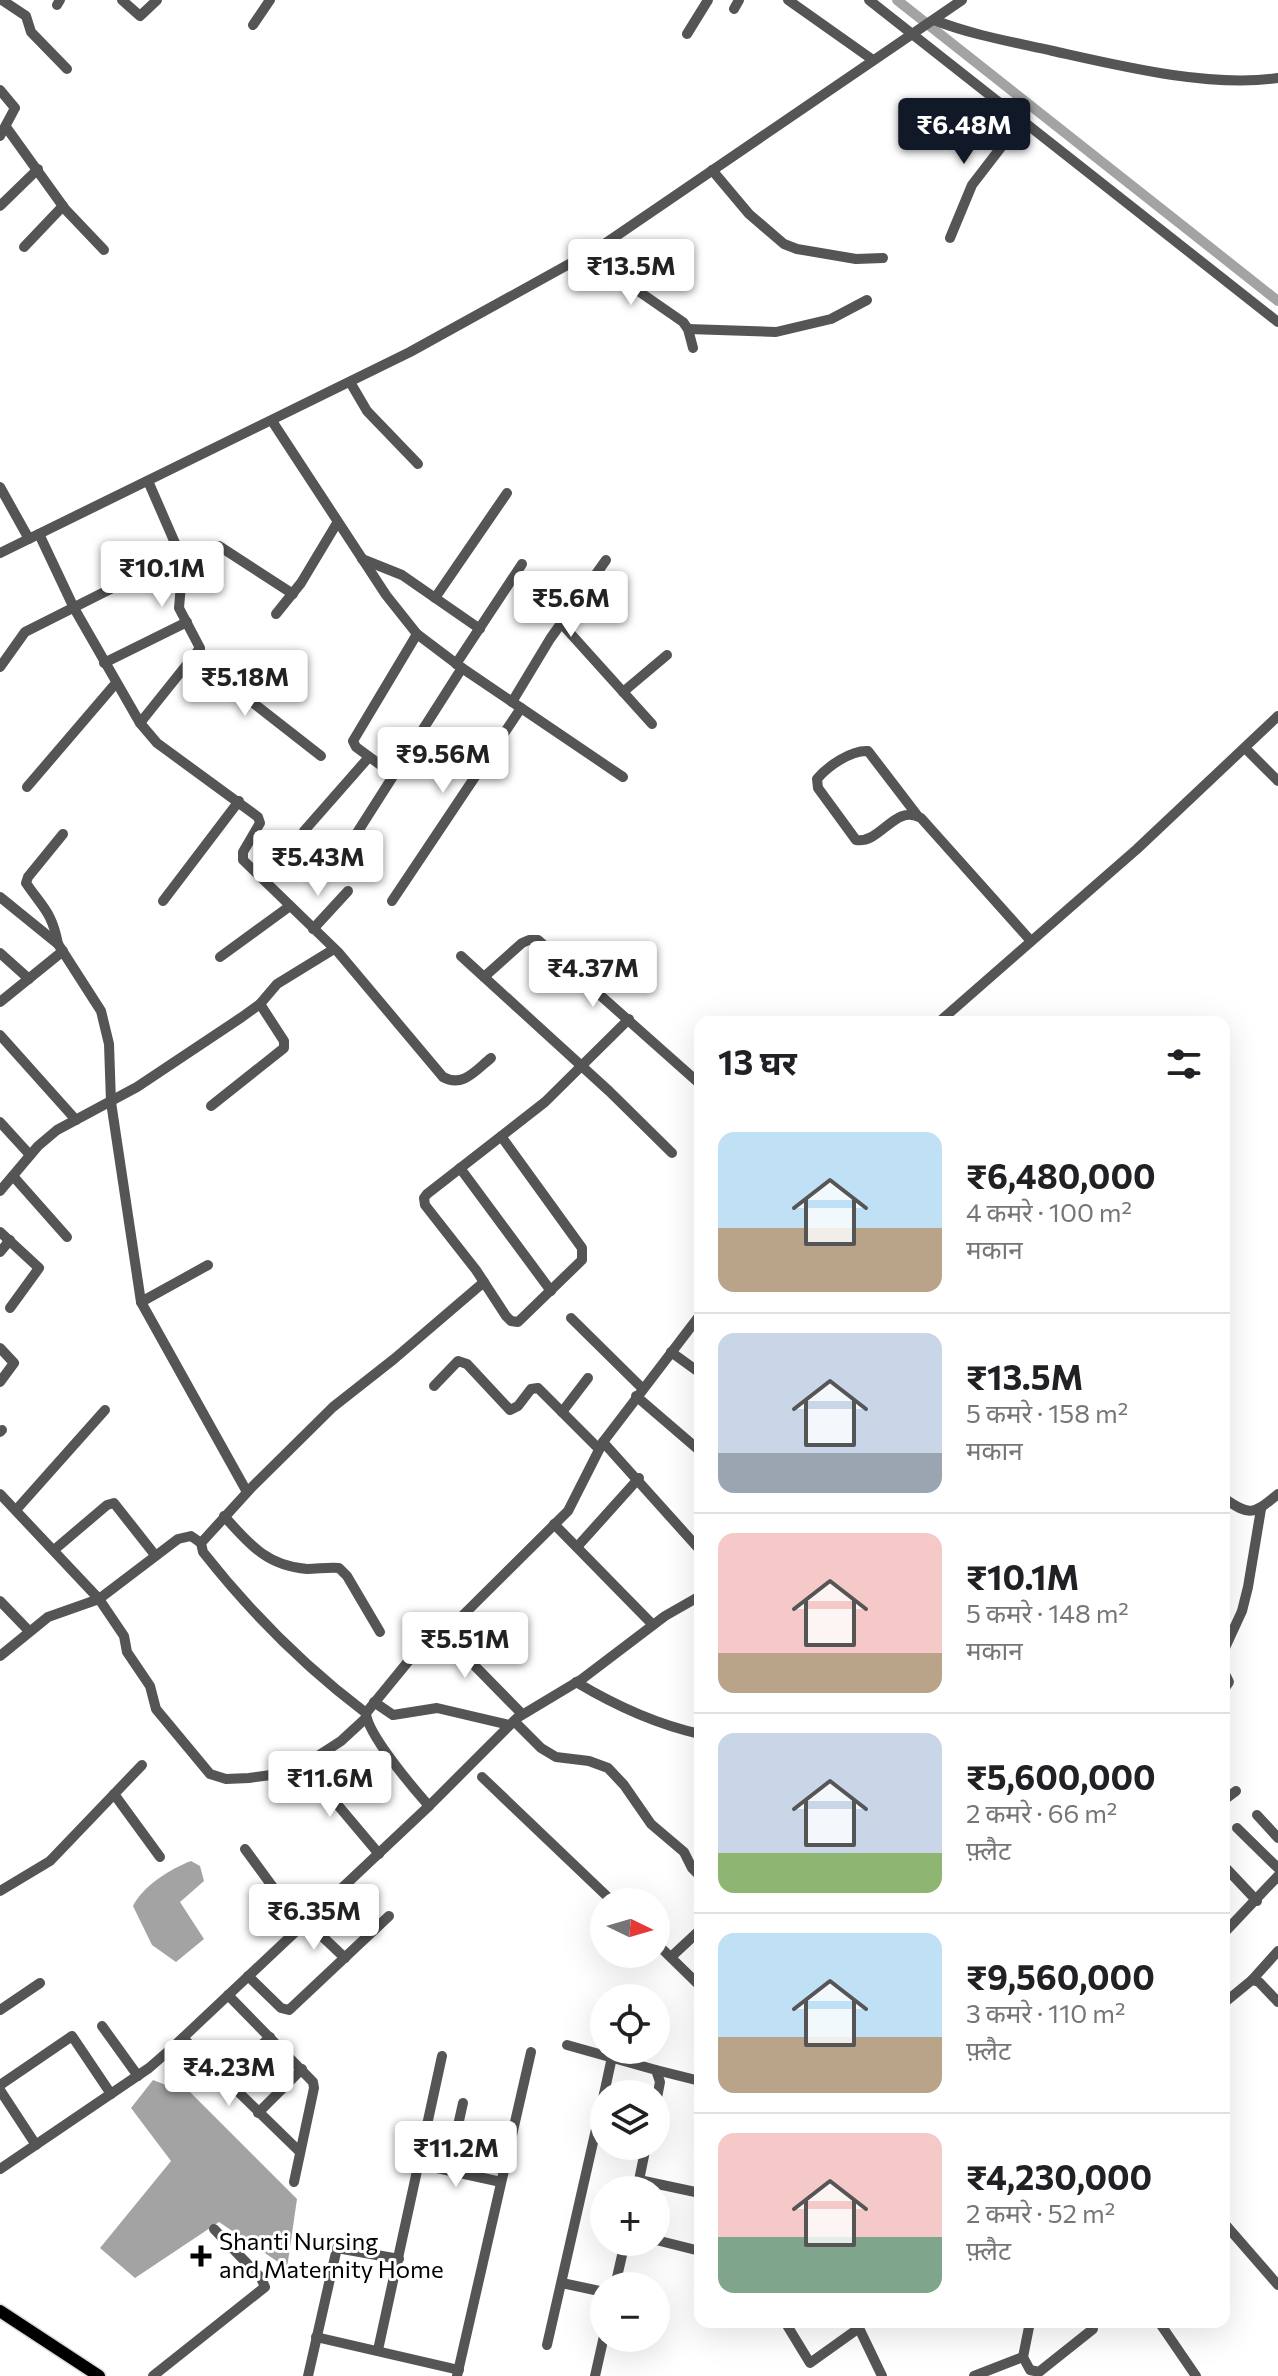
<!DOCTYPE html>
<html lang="hi">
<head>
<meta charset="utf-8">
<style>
  :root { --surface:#fff; --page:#f6f6f6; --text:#202124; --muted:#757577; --line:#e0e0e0; --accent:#111827 }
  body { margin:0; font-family:Commissioner,"Noto Sans Devanagari",sans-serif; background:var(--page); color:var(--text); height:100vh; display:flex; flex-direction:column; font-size:30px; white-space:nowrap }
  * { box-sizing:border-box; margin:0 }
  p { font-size:26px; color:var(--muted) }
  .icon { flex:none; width:44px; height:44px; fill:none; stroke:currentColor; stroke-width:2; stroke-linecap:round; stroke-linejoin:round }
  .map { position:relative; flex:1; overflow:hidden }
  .panel { position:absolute; left:694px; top:1016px; width:536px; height:1312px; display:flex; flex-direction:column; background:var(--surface); border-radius:16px; box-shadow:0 8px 32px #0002 }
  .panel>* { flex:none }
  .needle { width:52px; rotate:95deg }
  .buttons { position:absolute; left:590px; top:1888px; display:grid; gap:16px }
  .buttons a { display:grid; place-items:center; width:80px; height:80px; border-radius:50%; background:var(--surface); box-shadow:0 8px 32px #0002; font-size:40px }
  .price { position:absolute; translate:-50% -68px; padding:0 18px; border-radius:8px; background:#fff; color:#222; font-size:26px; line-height:52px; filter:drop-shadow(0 2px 4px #0008) }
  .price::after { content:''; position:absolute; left:50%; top:48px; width:24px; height:18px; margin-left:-12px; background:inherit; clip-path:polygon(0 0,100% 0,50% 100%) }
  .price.current { background:var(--accent); color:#fff }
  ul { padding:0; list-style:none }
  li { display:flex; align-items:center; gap:24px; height:200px; padding:0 24px }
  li+li { border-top:2px solid var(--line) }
  li span { display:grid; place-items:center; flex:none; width:224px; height:160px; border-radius:16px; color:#555 }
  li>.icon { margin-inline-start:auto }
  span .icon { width:96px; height:96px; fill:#fffc; stroke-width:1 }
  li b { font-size:34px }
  h2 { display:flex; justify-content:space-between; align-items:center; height:96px; padding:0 24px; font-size:34px }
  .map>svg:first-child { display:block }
  .water { fill:#a3a3a3 }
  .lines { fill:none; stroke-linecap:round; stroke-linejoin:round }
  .canal { stroke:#a3a3a3; stroke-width:10 }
  .major-casing { stroke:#dbdbdb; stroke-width:15 }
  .minor { stroke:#555; stroke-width:10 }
  .major { stroke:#000; stroke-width:12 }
  .poi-dot { fill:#000; stroke:#fff; stroke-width:3 }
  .labels { text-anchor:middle; stroke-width:6; stroke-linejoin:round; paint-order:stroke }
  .poi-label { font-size:24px; fill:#000; stroke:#fff; text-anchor:start }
</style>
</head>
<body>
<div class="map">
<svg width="1278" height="2376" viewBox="0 0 1278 2376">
  <rect width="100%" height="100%" fill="#fff"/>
  <g class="water">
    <path d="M191,1861L200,1866L204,1881L180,1902L204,1939L176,1962L152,1945L133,1906C143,1886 170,1869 191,1861Z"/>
    <path d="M153,2080L174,2088H186L297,2199L287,2268L219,2222L135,2278L100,2248L171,2161L131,2108Z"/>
  </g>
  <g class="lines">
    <path class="canal" d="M897,0L1278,301"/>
    <g class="major-casing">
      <path id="major" d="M0,2311L99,2376"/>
    </g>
    <g class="minor">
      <path d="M2,0L26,16L31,32L67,69"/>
      <path d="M122,0L140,16L157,0"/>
      <path d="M788,0L873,60"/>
      <path d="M869,0L1278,322"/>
      <path d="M57,5L60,0"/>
      <path d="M734,9L739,0"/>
      <path d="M934,20C972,35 1013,42 1053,51C1120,66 1210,88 1278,78"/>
      <path d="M253,25L270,0"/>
      <path d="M687,34L708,0"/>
      <path d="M0,90L15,108L0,136"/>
      <path d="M6,127L65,209L104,250"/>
      <path d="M712,170L749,214L784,244L797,249L856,259L883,258"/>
      <path d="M0,206L38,169"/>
      <path d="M950,238L972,185L1022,120"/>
      <path d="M24,247L63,206"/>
      <path d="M590,252L631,286L683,322L688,329L693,348"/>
      <path d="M688,329L776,332L831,319L867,300"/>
      <path d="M350,382L367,411L418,464"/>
      <path d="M272,421L386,595L417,634L462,668L623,777"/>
      <path d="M0,487L29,539"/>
      <path d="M39,534L74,608L140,723L157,743L258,817L260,823L243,852V860L338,952L443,1077C463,1088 476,1070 491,1058"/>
      <path d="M219,546L293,594"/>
      <path d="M0,553L410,352L600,247L962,0"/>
      <path d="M362,559L402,575L480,629"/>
      <path d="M435,598L507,493"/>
      <path d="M276,614L301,583L337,523"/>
      <path d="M561,623L652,724"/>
      <path d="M200,651L215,673L321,756"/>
      <path d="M104,663L187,622"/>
      <path d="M456,664L522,564"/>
      <path d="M0,667L25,632L178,555"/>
      <path d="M623,692L667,655"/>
      <path d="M512,702L550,639L606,560"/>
      <path d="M140,723L200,648L179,608L181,584L175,543L148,481"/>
      <path d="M1245,748L1278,781"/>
      <path d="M394,775L356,747L353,741L417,634"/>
      <path d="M27,787L116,683"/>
      <path d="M917,815L868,751C851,750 828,766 817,779L818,788L856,840C881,844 895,803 921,818L1030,940"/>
      <path d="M304,831L369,757"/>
      <path d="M332,872L462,668"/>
      <path d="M0,897L58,944L101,1011L109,1044L111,1102L141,1302L247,1492"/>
      <path d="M163,901L239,801"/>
      <path d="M392,901L521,708"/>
      <path d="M313,929L348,891"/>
      <path d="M58,944C52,912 43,908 26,883L28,877L63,834"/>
      <path d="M0,953L29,979"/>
      <path d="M461,956L609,1091L672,1153"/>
      <path d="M220,957L290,906"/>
      <path d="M484,977L522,943L529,940H538L700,1084"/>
      <path d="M0,1002L63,951"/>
      <path d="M939,1022L1137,849L1278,716"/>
      <path d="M0,1035L76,1120"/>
      <path d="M211,1106L284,1048V1041L260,1004"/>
      <path d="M0,1122L30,1155"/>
      <path d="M1224,1122V1130"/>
      <path d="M501,1136L582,1248V1260L518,1322L511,1321L506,1316L476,1270L425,1205L424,1198L427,1194L545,1102L629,1019"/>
      <path d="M460,1168L551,1291"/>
      <path d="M13,1176L67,1237"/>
      <path d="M0,1191L38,1146L57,1130L137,1087L242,1017L260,1004L277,984L334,949"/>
      <path d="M0,1232L39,1268L10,1308"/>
      <path d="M0,1252L10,1240"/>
      <path d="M141,1302L208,1265"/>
      <path d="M571,1318L642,1388"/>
      <path d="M0,1348L14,1363L0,1382"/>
      <path d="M671,1352L700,1373"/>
      <path d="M434,1386L458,1361L467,1364L510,1410L518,1406L531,1389L538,1388L599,1449"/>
      <path d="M636,1396L700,1451"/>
      <path d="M562,1412L588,1378"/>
      <path d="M0,1432L2,1430"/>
      <path d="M603,1442L700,1550"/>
      <path d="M0,1494L99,1599L124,1636L127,1652L150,1686L156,1709L210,1774L226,1779L249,1778L271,1775L304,1765L341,1741L366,1718"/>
      <path d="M1224,1498C1250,1517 1254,1514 1278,1494"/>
      <path d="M16,1510L105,1410"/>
      <path d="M224,1516C249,1544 267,1566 307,1569C318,1569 328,1567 339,1568L347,1576L380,1632"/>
      <path d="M554,1524L653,1625"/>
      <path d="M577,1547L639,1478"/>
      <path d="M54,1550L107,1505L114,1503L155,1555"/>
      <path d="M0,1601L29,1631"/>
      <path d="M490,1638L473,1658L472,1663L522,1714"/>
      <path d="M1224,1650L1242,1611L1248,1587L1261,1509"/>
      <path d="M0,1656L48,1617L99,1599L178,1539L191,1536L201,1543"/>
      <path d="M1224,1672L1229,1682L1224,1689"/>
      <path d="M576,1682C616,1706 655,1724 700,1734"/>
      <path d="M374,1702L393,1715L437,1708L509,1725"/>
      <path d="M366,1713C304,1666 251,1613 203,1552L201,1543L252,1487L333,1407L394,1359L484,1282"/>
      <path d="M514,1721L541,1748L556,1757L589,1761L608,1768L624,1785L651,1824L684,1852L692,1868L700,1876"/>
      <path d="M304,1765L379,1854"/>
      <path d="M482,1777L613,1902"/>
      <path d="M114,1794L160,1857"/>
      <path d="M1224,1800L1236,1791"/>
      <path d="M429,1806C414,1789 367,1734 366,1713L411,1658L442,1636L568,1511L603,1442L700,1315"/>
      <path d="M1257,1815L1278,1838"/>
      <path d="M1237,1828L1278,1868"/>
      <path d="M245,1849L302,1927"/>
      <path d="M1224,1866L1257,1901"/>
      <path d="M0,1891L50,1861L142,1765"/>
      <path d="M307,1922L345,1958"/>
      <path d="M1224,1933L1278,1876"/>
      <path d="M656,1943L700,1986"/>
      <path d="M671,1957L700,1930"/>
      <path d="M248,1976L281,2008L289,2010L389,1916"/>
      <path d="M1252,1980L1278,1951"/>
      <path d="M228,1995L313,2082L314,2088L294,2182"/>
      <path d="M1224,2003L1252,1980L1259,1982L1278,2002"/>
      <path d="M0,2010L40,1983"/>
      <path d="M102,2026L138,2076"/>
      <path d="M183,2038L300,2152"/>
      <path d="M567,2045L656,2070L660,2082L656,2103"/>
      <path d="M656,2070L700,2081"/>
      <path d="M225,2080L270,2037"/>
      <path d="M0,2085L72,2036L111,2094"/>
      <path d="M0,2090L36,2145"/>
      <path d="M604,2094L612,2057"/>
      <path d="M258,2113L302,2069"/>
      <path d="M419,2164L501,2182"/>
      <path d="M0,2169L149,2068L172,2048L429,1806L517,1718L582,1679L665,1616L700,1596"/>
      <path d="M448,2170L463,2103"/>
      <path d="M639,2180L700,2193"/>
      <path d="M637,2190L646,2146"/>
      <path d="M1224,2223L1278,2285"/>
      <path d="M656,2240L700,2251"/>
      <path d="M562,2283L604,2292"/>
      <path d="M615,2286L625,2242"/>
      <path d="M785,2322L810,2363L859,2328"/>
      <path d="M1159,2322L1196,2376"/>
      <path d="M857,2324L882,2376"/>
      <path d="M316,2337L459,2370"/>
      <path d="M547,2345L604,2094"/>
      <path d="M378,2350L442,2056"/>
      <path d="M1023,2357L1030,2370L1039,2372L1093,2329"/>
      <path d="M153,2376L265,2287L261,2278L214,2229"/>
      <path d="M308,2376L337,2248L399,2259"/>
      <path d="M457,2376L531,2052"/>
      <path d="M595,2376L604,2336"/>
      <path d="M974,2376L1023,2357L1030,2322"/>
    </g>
    <use href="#major" class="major"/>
  </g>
  <path class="poi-dot" d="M197 2244h8v8h8v8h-8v8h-8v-8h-8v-8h8z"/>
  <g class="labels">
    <g class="poi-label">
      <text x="219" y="2250">Shanti Nursing<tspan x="219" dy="28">and Maternity Home</tspan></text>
    </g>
  </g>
</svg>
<div class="buttons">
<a><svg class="needle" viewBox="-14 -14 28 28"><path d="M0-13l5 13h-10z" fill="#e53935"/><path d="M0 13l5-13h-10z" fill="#757577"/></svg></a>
<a><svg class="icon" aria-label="locate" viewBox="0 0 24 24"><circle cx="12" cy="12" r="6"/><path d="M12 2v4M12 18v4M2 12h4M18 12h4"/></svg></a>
<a><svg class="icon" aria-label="layers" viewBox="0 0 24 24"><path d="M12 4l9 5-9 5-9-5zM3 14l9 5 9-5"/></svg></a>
<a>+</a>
<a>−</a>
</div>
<b class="price current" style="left:964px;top:166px">₹6.48M</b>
<b class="price" style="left:631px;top:307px">₹13.5M</b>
<b class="price" style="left:162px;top:609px">₹10.1M</b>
<b class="price" style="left:571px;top:639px">₹5.6M</b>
<b class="price" style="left:245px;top:718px">₹5.18M</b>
<b class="price" style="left:443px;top:795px">₹9.56M</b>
<b class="price" style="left:318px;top:898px">₹5.43M</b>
<b class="price" style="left:593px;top:1009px">₹4.37M</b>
<b class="price" style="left:465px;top:1680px">₹5.51M</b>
<b class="price" style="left:330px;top:1819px">₹11.6M</b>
<b class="price" style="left:314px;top:1952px">₹6.35M</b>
<b class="price" style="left:229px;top:2108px">₹4.23M</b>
<b class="price" style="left:456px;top:2189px">₹11.2M</b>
<section class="panel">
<h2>13 घर<svg class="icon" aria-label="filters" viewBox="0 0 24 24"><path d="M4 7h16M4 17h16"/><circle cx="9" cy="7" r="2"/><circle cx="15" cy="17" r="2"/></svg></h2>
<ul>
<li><span style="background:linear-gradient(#bfe0f5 60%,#b9a48a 0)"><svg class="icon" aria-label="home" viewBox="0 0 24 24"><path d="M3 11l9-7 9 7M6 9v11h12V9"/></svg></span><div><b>₹6,480,000</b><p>4 कमरे · 100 m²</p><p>मकान</p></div></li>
<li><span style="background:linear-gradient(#c9d6e8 75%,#9aa5b1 0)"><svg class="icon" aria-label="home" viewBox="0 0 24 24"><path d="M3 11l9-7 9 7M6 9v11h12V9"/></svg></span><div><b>₹13.5M</b><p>5 कमरे · 158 m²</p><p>मकान</p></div></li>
<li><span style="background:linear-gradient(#f6c9c9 75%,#b9a48a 0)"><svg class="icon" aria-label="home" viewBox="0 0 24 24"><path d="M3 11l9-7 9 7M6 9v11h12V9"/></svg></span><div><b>₹10.1M</b><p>5 कमरे · 148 m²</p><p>मकान</p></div></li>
<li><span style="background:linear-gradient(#c9d6e8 75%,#8fb573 0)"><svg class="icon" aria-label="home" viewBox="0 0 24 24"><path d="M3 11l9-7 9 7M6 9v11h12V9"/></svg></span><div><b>₹5,600,000</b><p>2 कमरे · 66 m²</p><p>फ़्लैट</p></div></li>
<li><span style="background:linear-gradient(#bfe0f5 65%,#b9a48a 0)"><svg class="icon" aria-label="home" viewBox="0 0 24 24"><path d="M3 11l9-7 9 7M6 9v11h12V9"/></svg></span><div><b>₹9,560,000</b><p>3 कमरे · 110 m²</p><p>फ़्लैट</p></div></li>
<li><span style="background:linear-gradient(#f6c9c9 65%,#7fa58c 0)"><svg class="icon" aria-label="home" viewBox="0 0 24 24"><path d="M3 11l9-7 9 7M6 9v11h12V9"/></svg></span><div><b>₹4,230,000</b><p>2 कमरे · 52 m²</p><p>फ़्लैट</p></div></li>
</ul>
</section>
</div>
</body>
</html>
